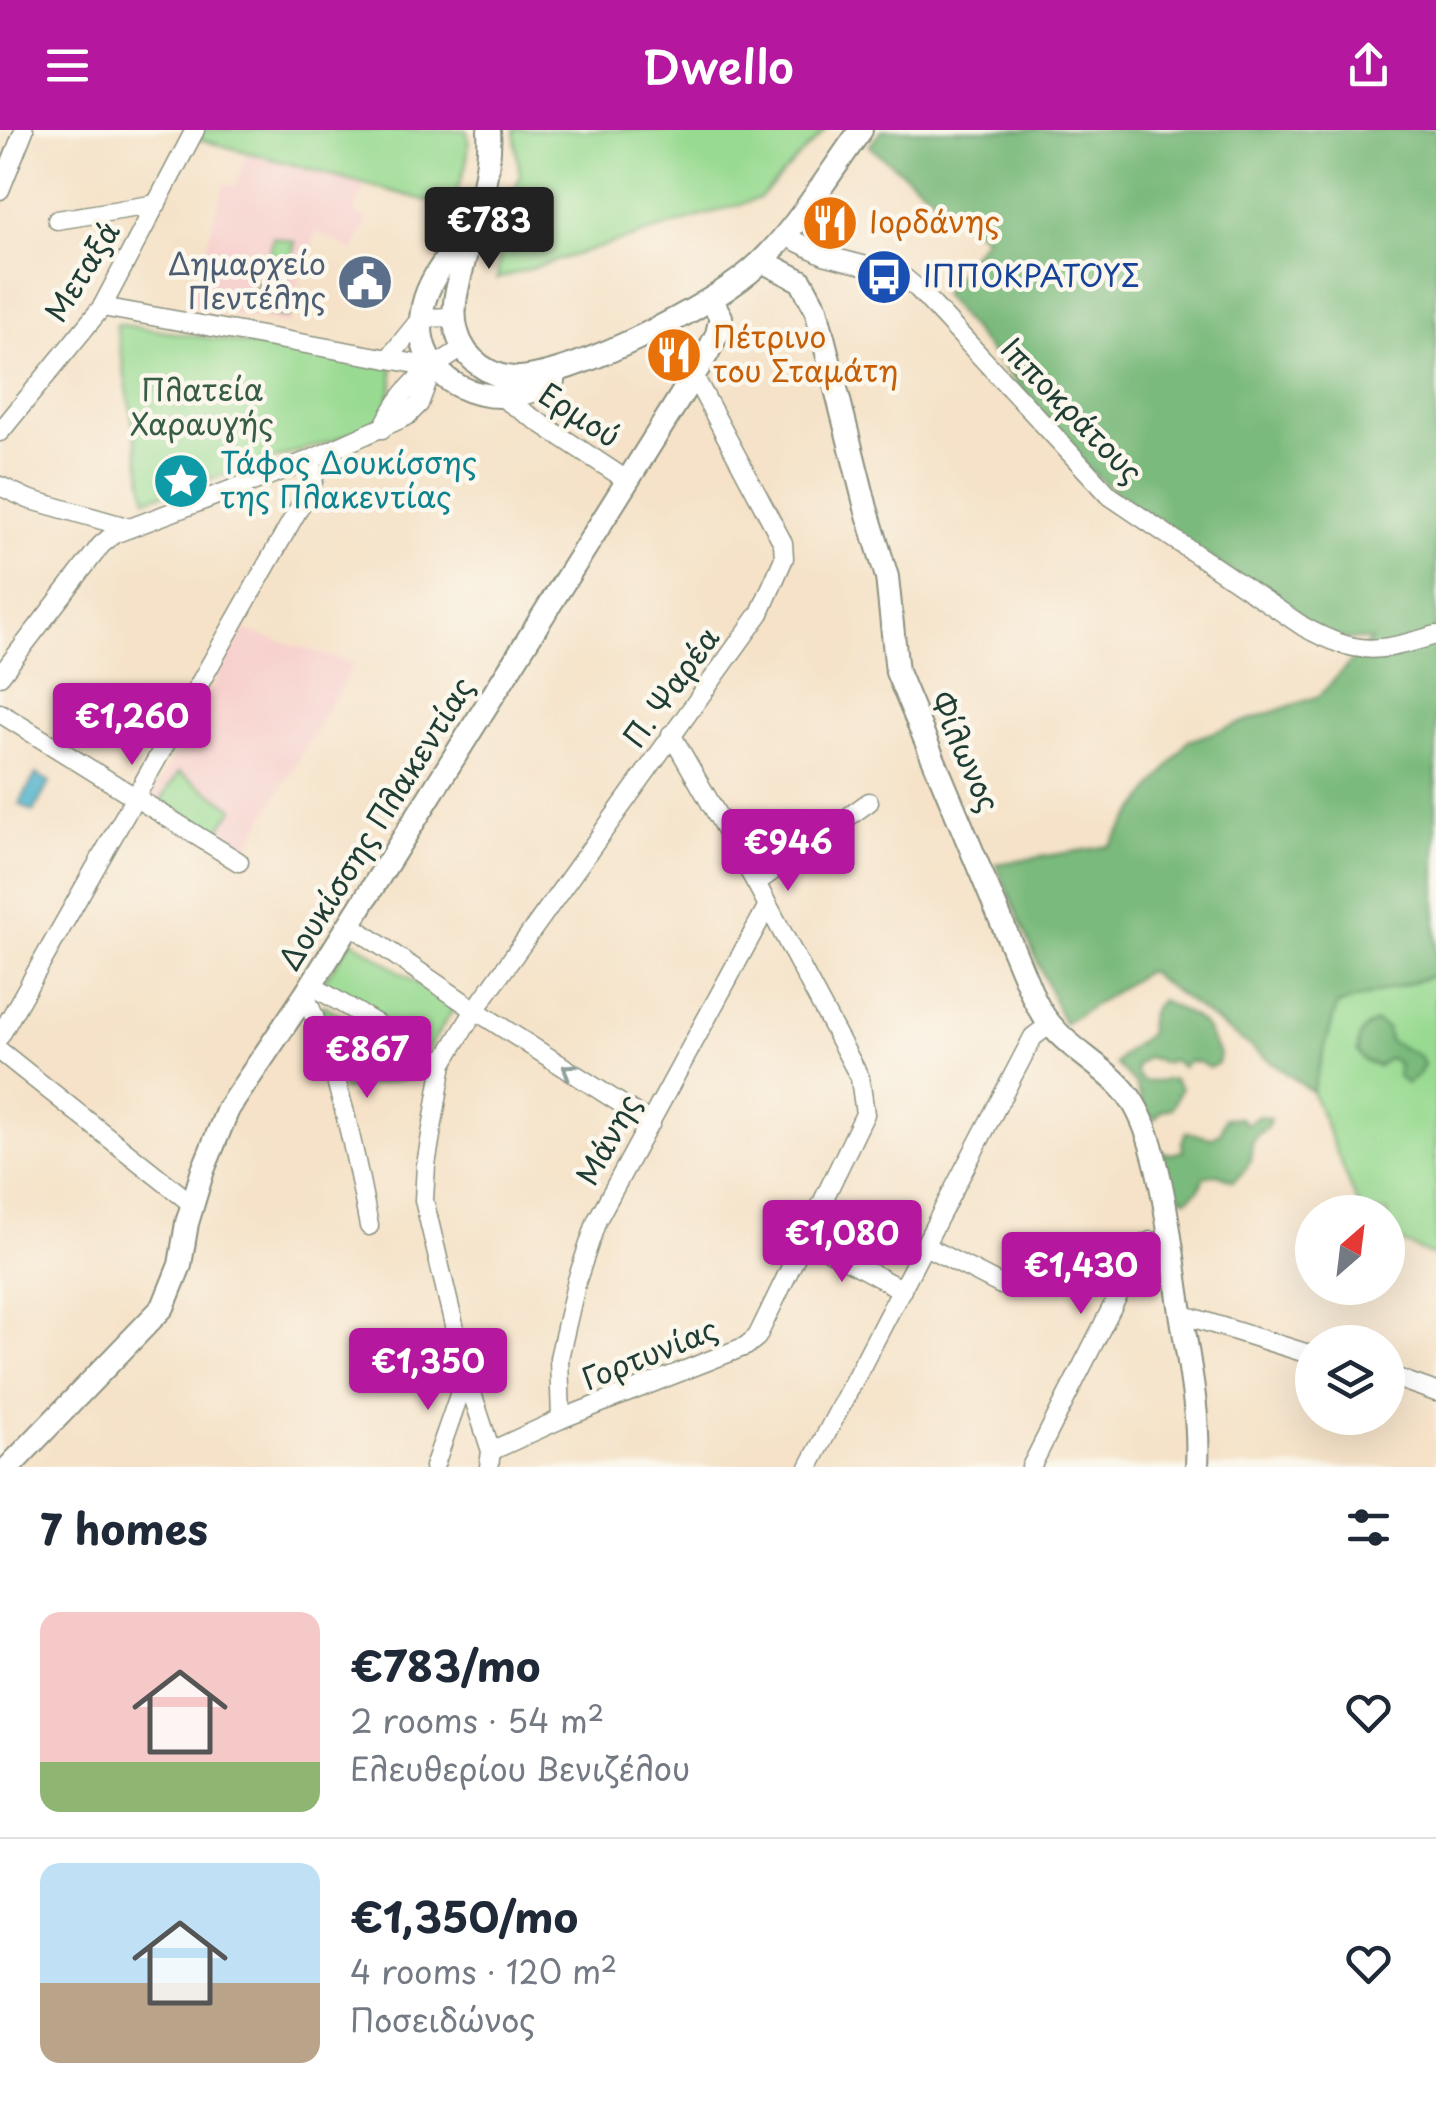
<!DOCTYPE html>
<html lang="en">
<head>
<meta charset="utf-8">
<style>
  :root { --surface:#fff; --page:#f2f2f3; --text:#1f2937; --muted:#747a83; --line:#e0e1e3; --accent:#b5179e }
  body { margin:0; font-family:"Playpen Sans",sans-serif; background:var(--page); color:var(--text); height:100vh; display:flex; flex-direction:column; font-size:38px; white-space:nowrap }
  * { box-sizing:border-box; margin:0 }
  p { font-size:32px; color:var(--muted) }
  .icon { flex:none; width:55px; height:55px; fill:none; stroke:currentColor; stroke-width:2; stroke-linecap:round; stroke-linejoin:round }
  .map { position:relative; height:1337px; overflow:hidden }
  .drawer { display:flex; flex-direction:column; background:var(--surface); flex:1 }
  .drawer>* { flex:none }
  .needle { width:65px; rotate:28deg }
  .tools { position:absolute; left:1295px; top:1065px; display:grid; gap:20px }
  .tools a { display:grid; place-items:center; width:110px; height:110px; border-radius:50%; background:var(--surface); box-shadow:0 10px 40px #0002; font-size:50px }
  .price { position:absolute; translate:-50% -85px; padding:0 22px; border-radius:10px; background:var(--accent); color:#fff; font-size:32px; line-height:65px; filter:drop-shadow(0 2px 5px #0008) }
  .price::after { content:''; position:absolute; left:50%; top:60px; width:30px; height:22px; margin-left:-15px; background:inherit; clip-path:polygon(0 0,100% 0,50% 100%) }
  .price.current { background:#222; color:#fff }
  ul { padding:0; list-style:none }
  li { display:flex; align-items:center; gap:30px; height:250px; padding:0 40px }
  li+li { border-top:2px solid var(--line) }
  li span { display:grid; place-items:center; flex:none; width:280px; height:200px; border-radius:20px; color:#555 }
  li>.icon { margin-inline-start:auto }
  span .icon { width:120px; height:120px; fill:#fffc; stroke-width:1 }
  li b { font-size:42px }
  h2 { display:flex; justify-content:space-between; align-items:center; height:120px; padding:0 40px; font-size:42px }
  header { display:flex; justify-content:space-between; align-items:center; height:130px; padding:0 40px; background:var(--accent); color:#fff; font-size:45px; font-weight:600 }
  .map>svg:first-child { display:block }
  .built { fill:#f7d0cd }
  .green { fill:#98da91; stroke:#5c8c62; stroke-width:2.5 }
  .forest { fill:#7aba7b; stroke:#4c7c58; stroke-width:2.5 }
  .water { fill:#4aafc9; stroke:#34767e; stroke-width:2.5 }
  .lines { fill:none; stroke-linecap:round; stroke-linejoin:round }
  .minor-casing { stroke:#8a907e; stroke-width:21 }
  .major-casing { stroke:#8a907e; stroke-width:26 }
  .minor { stroke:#fff; stroke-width:18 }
  .major { stroke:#fff; stroke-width:22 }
  .oneway { stroke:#8f9e9a }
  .labels { text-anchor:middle; stroke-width:9; stroke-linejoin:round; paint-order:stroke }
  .food-label { font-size:30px; fill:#c56008; stroke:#fbf7ec; text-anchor:start }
  .service-label { font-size:30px; fill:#4e5e75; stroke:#fbf7ec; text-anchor:end }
  .street-label { font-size:30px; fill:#1f3d34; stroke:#fbf7ec }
  .transit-label { font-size:30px; fill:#164399; stroke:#fbf7ec; text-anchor:start }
  .park-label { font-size:30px; fill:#375c47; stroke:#fbf7ec }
  .culture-label { font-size:30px; fill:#0d838f; stroke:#fbf7ec; text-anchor:start }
</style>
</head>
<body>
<header><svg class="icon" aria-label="menu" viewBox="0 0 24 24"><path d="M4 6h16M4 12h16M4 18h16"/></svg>Dwello<svg class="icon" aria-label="share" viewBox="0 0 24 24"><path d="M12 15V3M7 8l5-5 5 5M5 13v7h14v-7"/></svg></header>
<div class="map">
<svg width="1436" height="1337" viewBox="0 0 1436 1337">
  <rect width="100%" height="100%" fill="#fbf7ec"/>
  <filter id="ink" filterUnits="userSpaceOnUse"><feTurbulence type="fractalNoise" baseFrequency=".01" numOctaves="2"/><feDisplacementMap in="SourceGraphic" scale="20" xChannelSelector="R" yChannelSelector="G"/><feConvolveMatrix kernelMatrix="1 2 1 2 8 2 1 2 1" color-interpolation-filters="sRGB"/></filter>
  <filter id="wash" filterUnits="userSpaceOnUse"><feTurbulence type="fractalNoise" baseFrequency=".0048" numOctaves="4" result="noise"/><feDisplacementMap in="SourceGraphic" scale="40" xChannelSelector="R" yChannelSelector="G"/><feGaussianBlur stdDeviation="2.25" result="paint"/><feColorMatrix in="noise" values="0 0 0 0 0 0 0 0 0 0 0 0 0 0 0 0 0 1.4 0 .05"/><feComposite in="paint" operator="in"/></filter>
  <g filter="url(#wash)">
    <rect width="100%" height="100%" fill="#f5e2c8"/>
    <g class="built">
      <path d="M246,23L365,55L354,81L368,89L354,122L317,102L295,161L289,194L190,177L224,53L236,56Z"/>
      <path d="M244,500L354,534L241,728L151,668Z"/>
    </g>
    <g class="green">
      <path d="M202,0H467C472,27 461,53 450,77L198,9Z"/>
      <path d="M514,0H825L760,68L497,149L502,92L520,46Z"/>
      <path d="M273,107L295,112L287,148L265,143Z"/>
      <path d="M256,153L293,161L288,187L251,180Z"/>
      <path d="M116,194L392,236L393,253L384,291L329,312L192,355V362L172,361L146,369Z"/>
      <path d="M179,642L234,678L216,705L161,670Z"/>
      <path d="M352,810L454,878L426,922L323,852Z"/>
      <path d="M1436,845V1127L1388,1106V1082H1361L1312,962L1337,875Z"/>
      <path d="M324,875L424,939L425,945L343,960L321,878Z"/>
    </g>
    <g class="forest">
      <path d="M882,0H1436V845L1337,875L1312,962L1147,841L1064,894L996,734L1109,716L1188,611L1319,566L1371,510L1345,509L1320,501L1133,377L1086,337L942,164L985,108L869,16Z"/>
      <path d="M1162,870C1176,880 1198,885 1207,900C1212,909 1213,916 1220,924L1218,933L1209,938L1199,932L1188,931L1182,937L1173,930L1164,933L1147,927L1137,935L1136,943L1144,952L1174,949L1181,958L1172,978L1162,981L1155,989L1146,984L1136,955L1116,934C1123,922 1138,913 1149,904C1148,888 1149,880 1162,870Z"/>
      <path d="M1376,892L1387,898L1389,911L1419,926L1424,934L1418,946L1406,954L1398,946V933L1389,928L1378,936L1365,931L1358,922C1358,906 1361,898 1376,892Z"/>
      <path d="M1259,986L1270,989L1267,998C1237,1015 1266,1027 1233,1051L1218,1044L1204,1047L1199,1059L1187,1069C1166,1061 1164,1041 1159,1021L1171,1024L1183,1021L1182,1012L1186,1002L1212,1008L1221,1002L1225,988H1240L1246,994Z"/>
    </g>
    <path class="water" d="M36,644L50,652L33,682L19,674Z"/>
  </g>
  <g filter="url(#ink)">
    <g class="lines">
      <g class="minor-casing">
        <g id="minor">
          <path d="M0,60L24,0"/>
          <path d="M57,90L157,74"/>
          <path d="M783,105L824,125L901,145L918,159L1110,366L1304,497C1359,527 1378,522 1436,505"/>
          <path d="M102,177L433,237"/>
          <path d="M388,229L421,188L454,187"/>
          <path d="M501,267L628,351"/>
          <path d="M382,299C404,254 422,244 463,218"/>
          <path d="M0,302L102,177L195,0"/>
          <path d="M0,356L28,369L130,398"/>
          <path d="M0,546L101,415L114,404L310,330L407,286L419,274L433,237"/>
          <path d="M0,583L239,732"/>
          <path d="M756,753L869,672"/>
          <path d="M348,793L475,880L651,993"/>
          <path d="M311,855L443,933"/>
          <path d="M305,865C338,939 354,1017 369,1096"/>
          <path d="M0,906L312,355L315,344L310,330"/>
          <path d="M0,921L192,1074"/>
          <path d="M806,1108L902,1160"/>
          <path d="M925,1116L1001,1155"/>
          <path d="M1181,1184L1312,1225"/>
          <path d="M1388,1245L1436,1262"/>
          <path d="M561,1289L559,1228L577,1150L597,1090L767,777"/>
          <path d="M491,1321L561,1289L746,1216L757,1207L865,984L860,948L756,753L671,604"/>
          <path d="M434,1337L466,1245"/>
          <path d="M489,1337L491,1321L466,1245L424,1070L426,1035L443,933L475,880L760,483L784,428L783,413L694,246"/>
          <path d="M809,1337L1033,907L1049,895"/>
          <path d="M1031,1337L1144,1114L1151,1111L1171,1117"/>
        </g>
      </g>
      <g class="major-casing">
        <g id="major">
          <path d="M489,0C492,41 475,88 465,127C459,151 450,178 457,202C464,230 492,249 520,248C577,244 710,177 753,139C792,106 830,42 861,0"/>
          <path d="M466,102C450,125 429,148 423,176C406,254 495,289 554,250"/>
          <path d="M762,131L801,151L816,179L866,378L887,447L897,542L1034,869C1058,920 1108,932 1134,974C1161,1019 1171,1116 1179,1169C1187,1225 1200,1280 1197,1337"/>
          <path d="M9,1337L163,1177L180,1135L187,1093L203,1040L228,979L305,865L707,224L717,204L721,187L712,171"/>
        </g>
      </g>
      <use href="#minor" class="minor"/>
      <use href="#major" class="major"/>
    </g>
    <defs><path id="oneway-chevron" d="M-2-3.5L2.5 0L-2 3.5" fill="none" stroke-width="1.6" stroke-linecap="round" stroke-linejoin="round" transform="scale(2.5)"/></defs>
    <use class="oneway" href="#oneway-chevron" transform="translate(569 940) rotate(-147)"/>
  </g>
  <defs>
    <g id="restaurant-disc" transform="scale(2.875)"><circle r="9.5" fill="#e8710a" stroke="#fbf7ec"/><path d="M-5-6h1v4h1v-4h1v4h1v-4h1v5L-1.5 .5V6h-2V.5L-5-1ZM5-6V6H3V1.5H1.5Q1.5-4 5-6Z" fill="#fff"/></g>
    <g id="bus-disc" transform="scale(2.875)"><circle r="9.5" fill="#1a4fb4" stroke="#fbf7ec"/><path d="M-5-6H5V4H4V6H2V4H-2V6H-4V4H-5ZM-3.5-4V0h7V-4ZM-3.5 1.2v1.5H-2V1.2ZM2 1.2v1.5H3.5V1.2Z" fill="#fff"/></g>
    <g id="civic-disc" transform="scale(2.875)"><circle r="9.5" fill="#5c6f8a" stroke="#fbf7ec"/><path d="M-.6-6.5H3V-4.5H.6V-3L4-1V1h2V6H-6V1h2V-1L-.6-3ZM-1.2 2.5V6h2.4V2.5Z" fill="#fff"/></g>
    <g id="sight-disc" transform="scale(2.875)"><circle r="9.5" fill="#0f9aa8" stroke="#fbf7ec"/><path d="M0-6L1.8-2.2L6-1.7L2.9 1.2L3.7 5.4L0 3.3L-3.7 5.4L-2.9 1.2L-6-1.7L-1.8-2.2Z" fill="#fff"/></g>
  </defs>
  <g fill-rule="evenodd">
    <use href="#restaurant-disc" x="830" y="93"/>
    <use href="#bus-disc" x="884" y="147"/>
    <use href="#civic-disc" x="365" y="152"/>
    <use href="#restaurant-disc" x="674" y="225"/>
    <use href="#sight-disc" x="181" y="351"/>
  </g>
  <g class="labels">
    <g class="food-label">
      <text x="869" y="103">Ιορδάνης</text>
      <text x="713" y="218">Πέτρινο<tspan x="713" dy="34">του Σταμάτη</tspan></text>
    </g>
    <g class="service-label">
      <text x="326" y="145">Δημαρχείο<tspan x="326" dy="34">Πεντέλης</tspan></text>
    </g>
    <g class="street-label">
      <text transform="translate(83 142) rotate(-58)" y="10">Μεταξά</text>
      <text transform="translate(1071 281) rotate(46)" y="10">Ιπποκράτους</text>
      <text transform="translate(579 286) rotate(33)" y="10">Ερμού</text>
      <text transform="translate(672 558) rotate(-54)" y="10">Π. Ψαρέα</text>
      <text transform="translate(964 622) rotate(66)" y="10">Φίλωνος</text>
      <text transform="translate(377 694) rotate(-58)" y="10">Δουκίσσης Πλακεντίας</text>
      <text transform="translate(609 1010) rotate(-61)" y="10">Μάνης</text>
      <text transform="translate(650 1225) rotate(-22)" y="10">Γορτυνίας</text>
    </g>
    <g class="transit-label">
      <text x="923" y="157">ΙΠΠΟΚΡΑΤΟΥΣ</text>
    </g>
    <g class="park-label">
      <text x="202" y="271">Πλατεία<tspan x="202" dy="34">Χαραυγής</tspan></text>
    </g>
    <g class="culture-label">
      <text x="220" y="344">Τάφος Δουκίσσης<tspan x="220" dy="34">της Πλακεντίας</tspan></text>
    </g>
  </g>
</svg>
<div class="tools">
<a><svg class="needle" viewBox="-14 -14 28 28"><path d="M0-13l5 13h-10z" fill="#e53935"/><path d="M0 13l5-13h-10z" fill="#747a83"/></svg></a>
<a><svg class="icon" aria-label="layers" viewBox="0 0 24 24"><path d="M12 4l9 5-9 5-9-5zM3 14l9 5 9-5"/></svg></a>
</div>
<b class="price current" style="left:489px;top:142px">€783</b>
<b class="price" style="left:132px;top:638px">€1,260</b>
<b class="price" style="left:788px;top:764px">€946</b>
<b class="price" style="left:367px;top:971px">€867</b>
<b class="price" style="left:842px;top:1155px">€1,080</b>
<b class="price" style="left:1081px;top:1187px">€1,430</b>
<b class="price" style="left:428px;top:1283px">€1,350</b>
</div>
<section class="drawer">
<h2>7 homes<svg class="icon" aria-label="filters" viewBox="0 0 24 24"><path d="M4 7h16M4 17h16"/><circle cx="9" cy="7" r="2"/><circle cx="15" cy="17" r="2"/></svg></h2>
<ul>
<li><span style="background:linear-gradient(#f6c9c9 75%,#8fb573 0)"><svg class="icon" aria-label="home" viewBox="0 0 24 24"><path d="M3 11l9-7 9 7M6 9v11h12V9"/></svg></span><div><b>€783/mo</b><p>2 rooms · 54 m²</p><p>Ελευθερίου Βενιζέλου</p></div><svg class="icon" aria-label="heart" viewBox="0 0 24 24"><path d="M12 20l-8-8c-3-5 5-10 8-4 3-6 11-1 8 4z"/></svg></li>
<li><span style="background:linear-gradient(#bfe0f5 60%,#b9a48a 0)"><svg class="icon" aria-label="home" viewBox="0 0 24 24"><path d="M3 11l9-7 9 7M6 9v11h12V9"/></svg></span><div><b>€1,350/mo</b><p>4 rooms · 120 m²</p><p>Ποσειδώνος</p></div><svg class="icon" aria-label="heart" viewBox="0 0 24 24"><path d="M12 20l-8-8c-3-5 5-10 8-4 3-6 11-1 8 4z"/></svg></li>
</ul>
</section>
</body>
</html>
